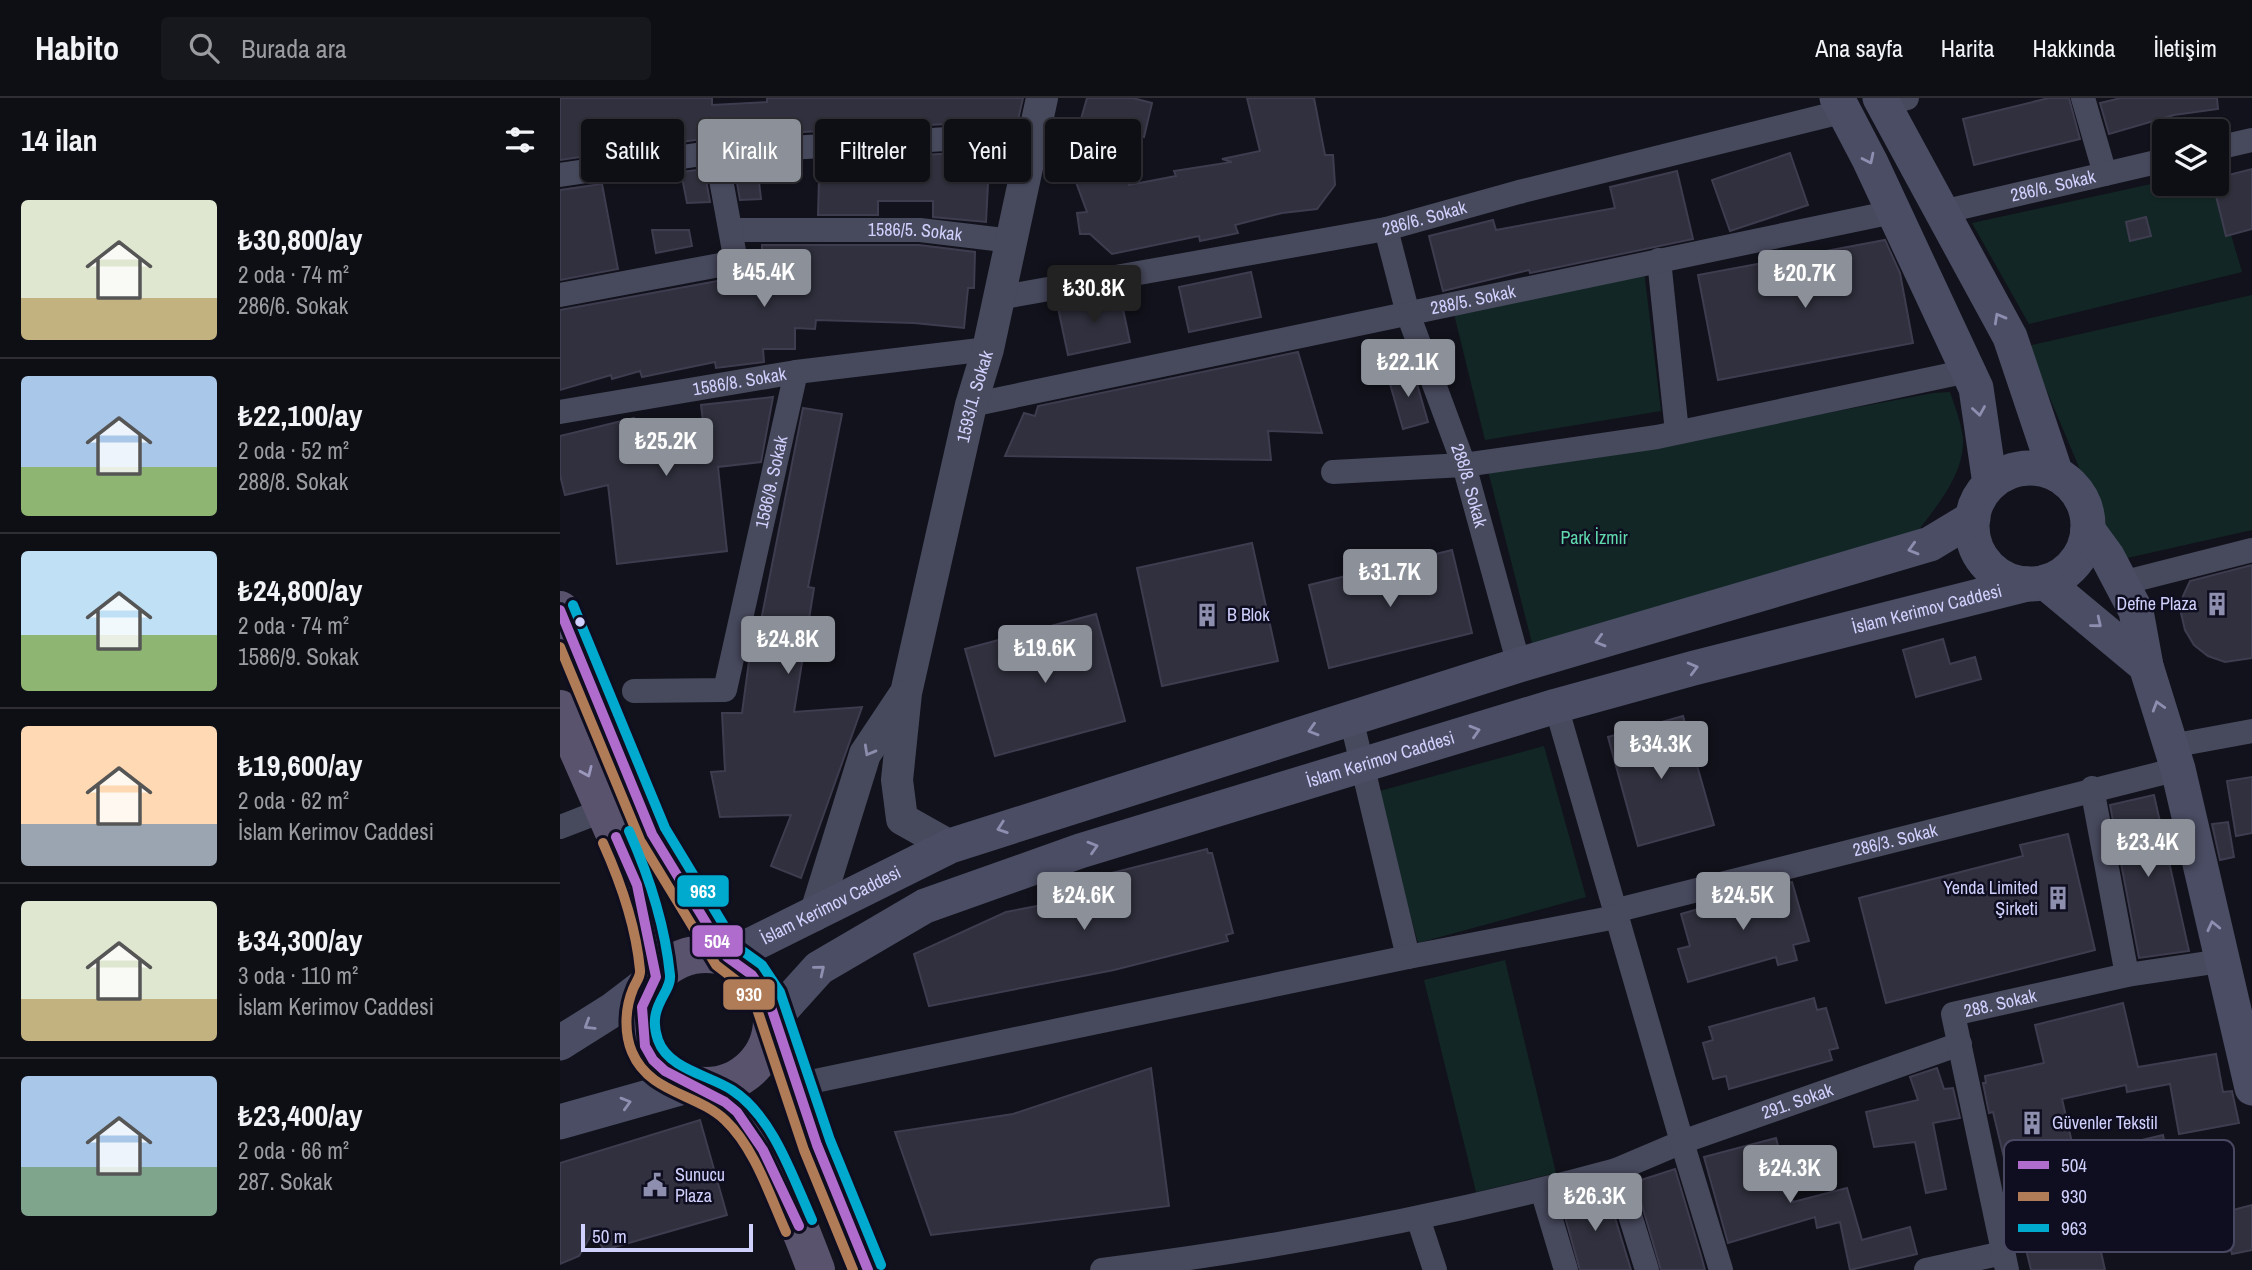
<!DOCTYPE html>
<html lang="tr">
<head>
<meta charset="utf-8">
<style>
  :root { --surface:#0e0e15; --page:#17171e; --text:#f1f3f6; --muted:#9b9ca0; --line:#2e2e34; --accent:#8c9099 }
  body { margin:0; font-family:"Archivo Narrow",sans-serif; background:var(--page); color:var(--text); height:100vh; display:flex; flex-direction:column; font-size:26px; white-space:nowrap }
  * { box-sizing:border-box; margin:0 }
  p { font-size:23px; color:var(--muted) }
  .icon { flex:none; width:38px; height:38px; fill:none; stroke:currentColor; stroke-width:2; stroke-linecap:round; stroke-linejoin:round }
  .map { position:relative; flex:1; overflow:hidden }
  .sheet { display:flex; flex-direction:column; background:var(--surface); width:560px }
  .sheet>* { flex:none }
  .hud { position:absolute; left:21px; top:21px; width:665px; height:63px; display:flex; gap:14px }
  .fabs { position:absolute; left:1592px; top:21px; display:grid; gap:14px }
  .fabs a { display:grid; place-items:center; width:77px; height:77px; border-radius:7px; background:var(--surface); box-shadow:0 2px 5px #0004,0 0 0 2px var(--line); font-size:35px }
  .scale { position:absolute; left:21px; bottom:18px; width:172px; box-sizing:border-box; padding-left:7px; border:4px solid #d0d0fd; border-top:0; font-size:19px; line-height:24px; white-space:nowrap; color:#d0d0fd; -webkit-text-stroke:5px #0f0e20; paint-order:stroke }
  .price { position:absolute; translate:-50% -60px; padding:0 16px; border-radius:7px; background:var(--accent); color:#fff; font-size:23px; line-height:46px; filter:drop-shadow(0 2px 4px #0008) }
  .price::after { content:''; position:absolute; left:50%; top:42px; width:21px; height:16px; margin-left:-10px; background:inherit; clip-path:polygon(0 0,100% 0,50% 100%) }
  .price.current { background:#222; color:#fff }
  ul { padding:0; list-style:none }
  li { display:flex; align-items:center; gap:21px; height:175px; padding:0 21px }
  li+li { border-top:2px solid var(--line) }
  li span { display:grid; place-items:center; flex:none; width:196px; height:140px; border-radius:7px; color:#555 }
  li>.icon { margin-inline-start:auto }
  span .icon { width:84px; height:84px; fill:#fffc; stroke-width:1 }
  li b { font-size:30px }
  h2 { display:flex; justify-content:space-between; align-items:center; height:84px; padding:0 21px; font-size:30px }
  .chip { padding:0 24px; border-radius:7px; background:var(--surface); box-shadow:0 2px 5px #0004,0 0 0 2px var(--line); font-size:24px; line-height:63px }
  .chip.current { background:var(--accent); color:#fff }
  header { display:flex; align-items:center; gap:42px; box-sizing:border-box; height:98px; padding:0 35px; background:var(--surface); border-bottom:2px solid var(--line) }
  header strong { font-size:33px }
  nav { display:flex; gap:38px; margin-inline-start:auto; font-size:24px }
  .search { width:490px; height:63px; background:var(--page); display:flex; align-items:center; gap:18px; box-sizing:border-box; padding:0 24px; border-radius:7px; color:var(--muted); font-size:26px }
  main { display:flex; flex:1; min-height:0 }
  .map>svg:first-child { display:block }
  .green { fill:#122725 }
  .building { fill:#30303e; stroke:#3e3c4f; stroke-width:2 }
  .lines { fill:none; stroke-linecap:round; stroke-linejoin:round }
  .minor { stroke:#47495d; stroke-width:24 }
  .tertiary { stroke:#47495d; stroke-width:32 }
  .secondary { stroke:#4a4d63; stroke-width:35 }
  .primary { stroke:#5a536e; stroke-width:38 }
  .bus-1-casing { stroke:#0f0e20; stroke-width:16 }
  .bus-2-casing { stroke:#0f0e20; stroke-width:16 }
  .bus-3-casing { stroke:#0f0e20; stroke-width:16 }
  .bus-1 { stroke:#b06ccc; stroke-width:10 }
  .bus-2 { stroke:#b07c57; stroke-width:10 }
  .bus-3 { stroke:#00a9ce; stroke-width:10 }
  .oneway { stroke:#8d8eb0 }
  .oneway2 { stroke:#8c8cad }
  .oneway3 { stroke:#9b98bd }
  .bus-dot { fill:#d0d0fd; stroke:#0f0e20; stroke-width:2.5 }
  .labels { text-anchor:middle; stroke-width:5; stroke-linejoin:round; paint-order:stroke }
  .street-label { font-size:18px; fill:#d0d0fd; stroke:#0f0e20 }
  .park-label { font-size:18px; fill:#60d9ac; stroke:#0f0e20 }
  .poi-label { font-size:18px; fill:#d0d0fd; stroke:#0f0e20; text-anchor:start }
  .key { fill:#0f0e20; stroke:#494862; stroke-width:2 }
  .key-label { font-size:19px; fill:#d0d0fd }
  .line-badge { stroke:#0f0e20; stroke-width:2.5 }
  .badge-label { font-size:19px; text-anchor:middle; font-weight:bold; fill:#fff }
</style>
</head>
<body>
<header>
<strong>Habito</strong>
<div class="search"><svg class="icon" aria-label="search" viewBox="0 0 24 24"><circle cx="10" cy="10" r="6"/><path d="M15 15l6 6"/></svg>Burada ara</div>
<nav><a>Ana sayfa</a><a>Harita</a><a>Hakkında</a><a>İletişim</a></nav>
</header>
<main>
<section class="sheet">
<h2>14 ilan<svg class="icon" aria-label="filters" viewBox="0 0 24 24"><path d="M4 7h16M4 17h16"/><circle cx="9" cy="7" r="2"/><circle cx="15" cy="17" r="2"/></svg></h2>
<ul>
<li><span style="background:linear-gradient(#dfe7d0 70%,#c2b280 0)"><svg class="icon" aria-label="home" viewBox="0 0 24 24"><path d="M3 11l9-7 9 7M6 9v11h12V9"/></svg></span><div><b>₺30,800/ay</b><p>2 oda · 74 m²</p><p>286/6. Sokak</p></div></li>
<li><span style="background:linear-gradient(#a9c7e8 65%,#8fb573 0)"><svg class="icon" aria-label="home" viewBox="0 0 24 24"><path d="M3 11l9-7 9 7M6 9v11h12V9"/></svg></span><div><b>₺22,100/ay</b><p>2 oda · 52 m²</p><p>288/8. Sokak</p></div></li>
<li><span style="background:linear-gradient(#bfe0f5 60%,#8fb573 0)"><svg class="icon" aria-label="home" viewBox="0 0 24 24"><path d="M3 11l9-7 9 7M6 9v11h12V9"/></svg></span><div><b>₺24,800/ay</b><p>2 oda · 74 m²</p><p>1586/9. Sokak</p></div></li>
<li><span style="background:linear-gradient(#ffd9b3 70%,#9aa5b1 0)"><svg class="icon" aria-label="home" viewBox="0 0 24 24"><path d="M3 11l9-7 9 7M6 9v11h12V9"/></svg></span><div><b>₺19,600/ay</b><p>2 oda · 62 m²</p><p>İslam Kerimov Caddesi</p></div></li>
<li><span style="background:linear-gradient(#dfe7d0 70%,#c2b280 0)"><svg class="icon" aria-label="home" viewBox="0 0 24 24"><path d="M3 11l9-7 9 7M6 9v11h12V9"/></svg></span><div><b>₺34,300/ay</b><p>3 oda · 110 m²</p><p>İslam Kerimov Caddesi</p></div></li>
<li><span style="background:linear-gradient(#a9c7e8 65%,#7fa58c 0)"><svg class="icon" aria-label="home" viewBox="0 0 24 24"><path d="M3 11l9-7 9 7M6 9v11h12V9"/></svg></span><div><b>₺23,400/ay</b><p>2 oda · 66 m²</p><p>287. Sokak</p></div></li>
</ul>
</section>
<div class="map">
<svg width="1692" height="1172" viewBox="0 0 1692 1172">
  <rect width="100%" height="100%" fill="#12121c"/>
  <g class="green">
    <path d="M1605,83V86H1656L1682,174L1469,226L1412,125Z"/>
    <path d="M1084,173L1101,313L925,342L893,212Z"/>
    <path d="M1692,197V432L1558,462L1468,248Z"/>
    <path d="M1390,294C1395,309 1402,327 1403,342C1404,377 1376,409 1357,434L973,549L927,369L1134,340L1373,295Z"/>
    <path d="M984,648L1026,799L858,845L816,694Z"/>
    <path d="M945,862L996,1075L916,1094L864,882Z"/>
  </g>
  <g class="building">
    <path d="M0,0H152V7L207,4V0H463L458,22L155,39L0,62Z"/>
    <path d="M527,0H573L592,5L584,39L521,21Z"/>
    <path d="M687,0H754L765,57H773L775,87L757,111L722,115L675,127L678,135L640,143L639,138L552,156L530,136H520L517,115L527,114L513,76L564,66L569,87L616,78L614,73L672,64L662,61L700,53Z"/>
    <path d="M1489,0H1509L1520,41L1414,67L1403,21Z"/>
    <path d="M1561,0H1657L1658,11L1614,17L1549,36L1540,5Z"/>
    <path d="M414,54L415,84L428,85L426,124L373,119V103H318V117H258L259,82H313L312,60Z"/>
    <path d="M1230,55L1248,107L1170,133L1152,82Z"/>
    <path d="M197,67L201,101L180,102L174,68Z"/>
    <path d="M144,71L150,104L127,105L121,74Z"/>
    <path d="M1692,71V131L1666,138L1653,86H1657V80Z"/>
    <path d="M1117,73L1133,141L970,175L969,172L883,193L869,138L933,122L936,132L1055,110L1050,89Z"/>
    <path d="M42,86L58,171L0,182V92Z"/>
    <path d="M1586,119L1591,138L1570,143L1566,124Z"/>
    <path d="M92,132H129L132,148L96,155Z"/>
    <path d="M1325,142L1340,175L1353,245L1158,282L1138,177Z"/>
    <path d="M202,147H359L415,154L414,190H408L404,230L354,225L256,222L255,231L235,230V251H203L204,264L156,270L155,264L82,279L80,273L52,281L51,277L0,292V212L179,179L188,173L202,171Z"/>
    <path d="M691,174L701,219L629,234L619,189Z"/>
    <path d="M560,197L570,244L508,257L498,210Z"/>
    <path d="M738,254L762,335L708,333L711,362L445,358L464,315L475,318L478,308Z"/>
    <path d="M853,272L868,324L843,331L828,279Z"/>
    <path d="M213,299L201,364L158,369L167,453L57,466L48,387L5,397L0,377V338L74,320L79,340L144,332L141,307Z"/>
    <path d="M243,310L282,316L248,489L254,490L234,614L302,609L241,780L211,768L231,717L160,719L151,674L165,673L162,615H182L191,548H196Z"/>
    <path d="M692,445L718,563L602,588L577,470Z"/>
    <path d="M892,452L912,535L769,570L749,487Z"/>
    <path d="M1692,467V560L1665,564L1648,558L1634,547L1625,532L1621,515L1623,498L1630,483Z"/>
    <path d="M536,516L565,623L435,658L405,551Z"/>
    <path d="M1383,541L1390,566L1415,559L1421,581L1356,599L1343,552Z"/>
    <path d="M1123,618L1154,727L1078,748L1048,639Z"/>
    <path d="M1692,679V735L1676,738L1667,683Z"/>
    <path d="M1594,697L1629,853L1579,860L1550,707Z"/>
    <path d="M1668,724L1674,759L1660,762L1652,726Z"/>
    <path d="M1508,736L1535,852L1326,905L1299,800L1463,758L1460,747Z"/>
    <path d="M647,751L648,755H652L673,835L666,837L668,843L554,872L369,908L354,856L446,814L529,798L527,786L533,784L532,780Z"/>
    <path d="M1232,784L1249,843L1233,847L1237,862L1218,867L1216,859L1128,884L1118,851L1130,848L1121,816Z"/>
    <path d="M1254,900L1257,912L1266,910L1278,950L1269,952L1272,962L1169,991L1166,978L1153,981L1143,945L1153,942L1149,929Z"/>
    <path d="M1563,905L1578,969L1656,956L1663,994L1672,993L1679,1025L1619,1036L1610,986L1567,994L1566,987L1502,1001L1524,1097L1528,1096L1534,1123L1595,1114L1599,1145L1541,1154L1545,1172H1471L1433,1014L1429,1015L1423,985H1426L1425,978L1484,965L1475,927Z"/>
    <path d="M591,970L609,1108L371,1137L335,1034L453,1016Z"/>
    <path d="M1377,970L1384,991L1393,990L1400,1020L1373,1025L1386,1091L1366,1095L1355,1044L1314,1049L1306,1014L1358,1002L1350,979Z"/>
    <path d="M140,1022L167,1117L44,1152L33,1134L19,1158L0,1166V1065Z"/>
    <path d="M1603,1037L1613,1091L1577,1099L1565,1046Z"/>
    <path d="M1216,1040L1233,1104L1287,1090L1302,1142L1350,1129L1357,1156L1290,1172L1280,1124L1257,1130L1255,1119L1168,1145L1144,1059Z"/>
    <path d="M1115,1071L1140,1154L1145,1172H1101L1075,1084Z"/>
    <path d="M1046,1090L1071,1172H1020L1001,1105Z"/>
    <path d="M1692,1107V1152L1672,1156L1668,1141L1648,1146L1642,1120Z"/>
  </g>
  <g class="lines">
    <g class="minor">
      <path d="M1523,0L1545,76"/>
      <path d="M1323,6L1347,0"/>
      <path d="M1657,50L1692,42"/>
      <path d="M0,77L156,54L474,36"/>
      <path id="s1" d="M1382,114L1605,62"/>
      <path id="s2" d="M826,131L848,216L904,367L959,567"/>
      <path id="s3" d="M171,132H360L452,143"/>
      <path d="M1099,162L1117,334"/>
      <path d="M0,197L176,164L156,54"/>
      <path id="s4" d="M438,200L826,131L959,94L1285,13"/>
      <path id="s5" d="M411,307L1333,114"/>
      <path id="s6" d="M0,314L236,274"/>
      <path d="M773,374L904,367L1097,339L1408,273"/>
      <path d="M1562,485L1692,452"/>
      <path id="s7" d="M74,593L165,592L236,274L428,251"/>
      <path d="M996,608L1122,1044L1056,1072L1087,1172"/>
      <path d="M791,620L848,859"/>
      <path d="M1611,648L1692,633"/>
      <path d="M1532,690L1567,877"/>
      <path d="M0,729L44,712"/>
      <path id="s8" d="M1054,813L1618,671"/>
      <path d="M236,987L848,859L1056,819"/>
      <path d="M982,1092L1006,1172"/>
      <path d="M858,1120L875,1172"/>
      <path d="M542,1172C716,1150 887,1118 1056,1072"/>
      <path id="s9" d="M1161,1172L1122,1044L1400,946"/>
      <path d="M1366,1172L1443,1155"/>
      <path id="s10" d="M1447,1172L1393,916L1567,877L1661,863"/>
    </g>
    <g class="tertiary">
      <path id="s11" d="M390,748L342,721L337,682L346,595L411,307L428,251L482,0"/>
      <path d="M255,817L305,656L343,599"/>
    </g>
    <g class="secondary">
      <path d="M1277,0L1310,63L1416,290L1430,386"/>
      <path d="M1320,0L1450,239L1496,376"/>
      <circle cx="1470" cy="428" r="58"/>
      <path d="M1528,432L1547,458L1576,513L1586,568L1618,671L1692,990"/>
      <path d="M1485,484L1586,568"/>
      <path id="s12" d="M167,859L390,748L959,567L1370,446L1413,420"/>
      <path id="s13" d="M213,921L259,870L365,808L520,753L996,608L1134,570L1467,486"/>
      <path d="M0,945L54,911L96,879"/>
      <path d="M0,1024L131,987"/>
    </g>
    <g class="primary">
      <path d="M0,512L92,736L167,859"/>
      <path d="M0,611L77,787L96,879"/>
      <circle cx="146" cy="922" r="66"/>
      <path d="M213,921L257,1047L308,1172"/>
      <path d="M131,987C145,995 168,1003 178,1015C213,1060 236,1119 256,1172"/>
    </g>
    <g class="bus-1-casing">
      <g id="bus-1">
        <path d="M0,512L92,736L167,859L192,877L208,900L257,1047L308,1172"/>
        <path d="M56,739L77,787L96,879L82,909L85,948L93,962L105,973L165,1004L177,1014L203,1052L239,1128"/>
      </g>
    </g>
    <g class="bus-2-casing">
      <g id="bus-2">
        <path d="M0,549L80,742L156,867L182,887L195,905L244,1052L293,1172"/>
        <path d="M43,745C61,785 76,828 80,872C81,879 75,885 73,891C65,910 64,935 72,954C89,995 136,995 165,1022C194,1049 210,1098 226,1134"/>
      </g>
    </g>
    <g class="bus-3-casing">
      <g id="bus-3">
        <path d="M13,507L105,730L177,849L202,867L220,894L270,1042L321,1167"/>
        <path d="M69,733C89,778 105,827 110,877C112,895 86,908 98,942C108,971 149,977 172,992C213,1018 233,1080 252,1122"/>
      </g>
    </g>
    <use href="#bus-1" class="bus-1"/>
    <use href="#bus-2" class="bus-2"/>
    <use href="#bus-3" class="bus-3"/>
  </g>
  <defs><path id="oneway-chevron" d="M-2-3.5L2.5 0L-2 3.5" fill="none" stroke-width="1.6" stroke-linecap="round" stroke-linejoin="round" transform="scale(1.75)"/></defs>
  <g class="oneway">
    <use href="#oneway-chevron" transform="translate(1309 61) rotate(64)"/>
    <use href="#oneway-chevron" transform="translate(1439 220) rotate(-119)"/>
    <use href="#oneway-chevron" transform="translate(1419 313) rotate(81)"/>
    <use href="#oneway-chevron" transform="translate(1353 451) rotate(164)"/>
    <use href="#oneway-chevron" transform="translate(1537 525) rotate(39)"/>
    <use href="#oneway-chevron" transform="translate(1040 543) rotate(164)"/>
    <use href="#oneway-chevron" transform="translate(1133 570) rotate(-15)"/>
    <use href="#oneway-chevron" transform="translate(1598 608) rotate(-107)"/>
    <use href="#oneway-chevron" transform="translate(753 632) rotate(163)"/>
    <use href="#oneway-chevron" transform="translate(915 633) rotate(-17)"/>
    <use href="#oneway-chevron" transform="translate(442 730) rotate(161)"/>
    <use href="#oneway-chevron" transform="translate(533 749) rotate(-17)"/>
    <use href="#oneway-chevron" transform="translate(1653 828) rotate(-103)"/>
    <use href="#oneway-chevron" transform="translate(260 872) rotate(-39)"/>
    <use href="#oneway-chevron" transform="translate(29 927) rotate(148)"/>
    <use href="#oneway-chevron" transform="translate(66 1005) rotate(-16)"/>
  </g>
  <use class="oneway2" href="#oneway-chevron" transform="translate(309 653) rotate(119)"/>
  <use class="oneway3" href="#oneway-chevron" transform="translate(27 674) rotate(66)"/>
  <defs>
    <g id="building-bare" transform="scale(1.89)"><path d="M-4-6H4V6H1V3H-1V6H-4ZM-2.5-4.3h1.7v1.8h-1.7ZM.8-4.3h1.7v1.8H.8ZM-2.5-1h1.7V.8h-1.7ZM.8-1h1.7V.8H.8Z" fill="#8e8eae" stroke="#0f0e20" stroke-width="2.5" paint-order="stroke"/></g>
    <g id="civic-bare" transform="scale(1.89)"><path d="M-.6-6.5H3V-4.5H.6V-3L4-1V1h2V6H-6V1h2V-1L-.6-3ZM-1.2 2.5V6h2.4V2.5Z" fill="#8e8eae" stroke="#0f0e20" stroke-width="2.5" paint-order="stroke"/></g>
  </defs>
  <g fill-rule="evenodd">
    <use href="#building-bare" x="1657" y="506"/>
    <use href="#building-bare" x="647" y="517"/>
    <use href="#building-bare" x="1498" y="800"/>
    <use href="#building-bare" x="1472" y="1025"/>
    <use href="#civic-bare" x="95" y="1087"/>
  </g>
  <circle class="bus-dot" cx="20" cy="524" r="6"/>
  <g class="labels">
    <g class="street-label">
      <text dy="6" stroke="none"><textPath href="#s1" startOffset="114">286/6. Sokak</textPath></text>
      <text dy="6" stroke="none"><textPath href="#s4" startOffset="434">286/6. Sokak</textPath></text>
      <text dy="6" stroke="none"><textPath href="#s3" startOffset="184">1586/5. Sokak</textPath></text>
      <text dy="6" stroke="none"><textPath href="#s5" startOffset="513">288/5. Sokak</textPath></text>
      <text dy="6" stroke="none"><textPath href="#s6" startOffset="182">1586/8. Sokak</textPath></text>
      <text dy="6" stroke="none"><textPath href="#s11" startOffset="486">1593/1. Sokak</textPath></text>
      <text dy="6" stroke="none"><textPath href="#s7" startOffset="304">1586/9. Sokak</textPath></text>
      <text dy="6" stroke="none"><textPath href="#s2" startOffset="270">288/8. Sokak</textPath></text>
      <text dy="6" stroke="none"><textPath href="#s13" startOffset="1237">İslam Kerimov Caddesi</textPath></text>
      <text dy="6" stroke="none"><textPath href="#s13" startOffset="670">İslam Kerimov Caddesi</textPath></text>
      <text dy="6" stroke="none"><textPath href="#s8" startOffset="290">286/3. Sokak</textPath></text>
      <text dy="6" stroke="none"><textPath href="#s12" startOffset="116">İslam Kerimov Caddesi</textPath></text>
      <text dy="6" stroke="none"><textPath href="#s10" startOffset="310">288. Sokak</textPath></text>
      <text dy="6" stroke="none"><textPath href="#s9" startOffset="256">291. Sokak</textPath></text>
    </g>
    <g class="park-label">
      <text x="1034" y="446">Park İzmir</text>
    </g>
    <g class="poi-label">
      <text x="1637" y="512" text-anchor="end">Defne Plaza</text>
      <text x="667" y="523">B Blok</text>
      <text x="1478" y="796" text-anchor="end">Yenda Limited<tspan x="1478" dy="21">Şirketi</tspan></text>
      <text x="1492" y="1031">Güvenler Tekstil</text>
      <text x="115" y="1083">Sunucu<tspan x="115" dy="21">Plaza</tspan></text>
    </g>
  </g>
  <rect x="1444" y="1042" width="230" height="112" rx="10" class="key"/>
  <rect x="1458" y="1063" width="31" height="8" fill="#b06ccc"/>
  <rect x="1458" y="1094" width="31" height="9" fill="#b07c57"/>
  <rect x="1458" y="1126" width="31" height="8" fill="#00a9ce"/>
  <g class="key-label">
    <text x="1501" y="1074">504</text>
    <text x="1501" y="1105">930</text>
    <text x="1501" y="1137">963</text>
  </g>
  <g class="line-badge">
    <rect x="116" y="776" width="54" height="34" rx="7" fill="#00a9ce"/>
    <rect x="131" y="826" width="53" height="34" rx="7" fill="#b06ccc"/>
    <rect x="162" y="880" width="54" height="33" rx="7" fill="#b07c57"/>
  </g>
  <g class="badge-label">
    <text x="143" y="800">963</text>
    <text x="157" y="850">504</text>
    <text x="189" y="903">930</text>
  </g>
</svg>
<div class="fabs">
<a><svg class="icon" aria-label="layers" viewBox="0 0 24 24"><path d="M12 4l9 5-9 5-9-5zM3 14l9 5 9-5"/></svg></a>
</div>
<div class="scale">50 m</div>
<b class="price" style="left:204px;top:211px">₺45.4K</b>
<b class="price" style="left:1245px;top:212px">₺20.7K</b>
<b class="price current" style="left:534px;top:227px">₺30.8K</b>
<b class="price" style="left:848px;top:301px">₺22.1K</b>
<b class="price" style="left:106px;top:380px">₺25.2K</b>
<b class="price" style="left:830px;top:511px">₺31.7K</b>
<b class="price" style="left:228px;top:578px">₺24.8K</b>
<b class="price" style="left:485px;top:587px">₺19.6K</b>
<b class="price" style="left:1101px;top:683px">₺34.3K</b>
<b class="price" style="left:1588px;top:781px">₺23.4K</b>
<b class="price" style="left:524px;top:834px">₺24.6K</b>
<b class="price" style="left:1183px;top:834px">₺24.5K</b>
<b class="price" style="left:1230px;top:1107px">₺24.3K</b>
<b class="price" style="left:1035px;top:1135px">₺26.3K</b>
<div class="hud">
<a class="chip">Satılık</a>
<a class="chip current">Kiralık</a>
<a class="chip">Filtreler</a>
<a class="chip">Yeni</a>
<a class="chip">Daire</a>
</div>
</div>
</main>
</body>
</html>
